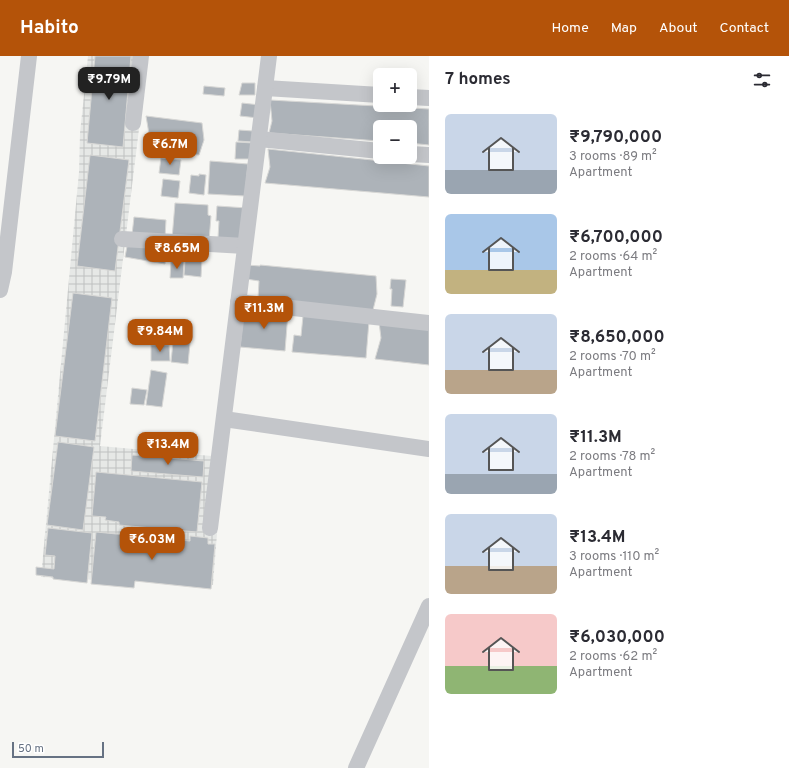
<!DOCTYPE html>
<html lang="en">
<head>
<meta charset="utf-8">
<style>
  :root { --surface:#fff; --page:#f2f2f3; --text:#2b2b33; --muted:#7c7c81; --accent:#b45309 }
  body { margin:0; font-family:Overpass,sans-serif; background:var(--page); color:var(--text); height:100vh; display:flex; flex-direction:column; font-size:15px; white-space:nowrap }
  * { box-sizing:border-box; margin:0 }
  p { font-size:13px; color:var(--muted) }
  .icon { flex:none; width:22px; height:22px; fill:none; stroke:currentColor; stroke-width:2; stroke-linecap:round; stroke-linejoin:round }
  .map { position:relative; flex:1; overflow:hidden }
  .panel { display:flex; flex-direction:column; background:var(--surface); width:360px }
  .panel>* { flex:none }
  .buttons { position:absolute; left:373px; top:12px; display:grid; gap:8px }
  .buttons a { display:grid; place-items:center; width:44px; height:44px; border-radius:6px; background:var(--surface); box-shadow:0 4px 16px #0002; font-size:20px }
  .scale { position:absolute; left:12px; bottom:10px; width:92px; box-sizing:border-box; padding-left:4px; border:2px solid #667283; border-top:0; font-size:11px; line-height:14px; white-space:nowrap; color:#667283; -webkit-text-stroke:3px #fff; paint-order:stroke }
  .price { position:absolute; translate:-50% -34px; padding:0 9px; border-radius:8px; background:var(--accent); color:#fff; font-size:13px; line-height:26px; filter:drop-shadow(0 1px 2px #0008) }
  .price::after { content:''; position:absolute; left:50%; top:24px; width:12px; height:9px; margin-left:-6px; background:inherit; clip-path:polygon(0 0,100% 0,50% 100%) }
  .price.active { background:#222; color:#fff }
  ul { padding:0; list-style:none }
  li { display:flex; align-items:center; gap:12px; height:100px; padding:0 16px }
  li span { display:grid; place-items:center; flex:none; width:112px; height:80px; border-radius:6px; color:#555 }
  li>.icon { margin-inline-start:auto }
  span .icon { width:48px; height:48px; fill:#fffc; stroke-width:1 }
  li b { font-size:17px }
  h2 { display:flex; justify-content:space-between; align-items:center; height:48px; padding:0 16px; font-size:17px }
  header { display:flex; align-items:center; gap:24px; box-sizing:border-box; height:56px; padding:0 20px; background:var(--accent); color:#fff }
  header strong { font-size:19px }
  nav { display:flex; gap:22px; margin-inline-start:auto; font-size:14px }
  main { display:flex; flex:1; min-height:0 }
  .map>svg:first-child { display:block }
  .industrial { fill:url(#industrial-grid) }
  .building { fill:#adb3b9; stroke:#d7d7d5 }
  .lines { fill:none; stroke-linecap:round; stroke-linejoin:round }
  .minor { stroke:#c4c6ca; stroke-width:16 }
</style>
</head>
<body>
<header>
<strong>Habito</strong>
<nav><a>Home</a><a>Map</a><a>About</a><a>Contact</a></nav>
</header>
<main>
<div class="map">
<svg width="429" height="712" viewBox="0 0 429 712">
  <defs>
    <pattern id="industrial-grid" width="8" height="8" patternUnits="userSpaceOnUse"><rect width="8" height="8" fill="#e6e8e6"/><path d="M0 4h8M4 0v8" fill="none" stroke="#bec0c0"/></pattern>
  </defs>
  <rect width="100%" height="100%" fill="#f6f6f3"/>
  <path class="industrial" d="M88,0H148L100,390L223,401L213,529L41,521L79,116L80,77Z"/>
  <g class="building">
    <path d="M95,0H131L123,91L87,87Z"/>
    <path d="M242,27H255V39H239Z"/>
    <path d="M204,30L225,32L224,40L203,38Z"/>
    <path d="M270,44L429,53V89L410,87V71H380V85L269,77L272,65Z"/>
    <path d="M242,47L260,49L258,62L240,60Z"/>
    <path d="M146,60L202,67L204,84L199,99L144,94L149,78Z"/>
    <path d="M239,74L253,75V86L238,85Z"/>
    <path d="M236,86L253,87L252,103H235Z"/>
    <path d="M268,93L429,110V141L265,127L270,111Z"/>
    <path d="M90,99L129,104L115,215L77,210Z"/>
    <path d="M161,102L181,104L179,119L159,117Z"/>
    <path d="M210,105L248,108L245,140L208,138Z"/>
    <path d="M199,118L206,119L204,139L189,137L191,119L199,120Z"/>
    <path d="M163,123L180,125L178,142L161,140Z"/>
    <path d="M175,147L208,149V159L211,160L209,185L172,183Z"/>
    <path d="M217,150L247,152L245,184L218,182L219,165H216Z"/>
    <path d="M134,161L166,164L165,182L132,179Z"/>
    <path d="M128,185L167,192L165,208L125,201Z"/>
    <path d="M186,191L206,193L205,203H202L201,221L184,219Z"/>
    <path d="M171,205H184L183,222H170Z"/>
    <path d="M247,209L260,210V209L376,220L377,238L373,254L258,243L259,225L246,223Z"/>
    <path d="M391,223L406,224L403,251L391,250L392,233H390Z"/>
    <path d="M73,237L112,242L95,385L55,380Z"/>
    <path d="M244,253L288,257L285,295L240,291Z"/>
    <path d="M303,260L369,265L366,302L292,296L294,279L301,280Z"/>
    <path d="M379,266L429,271V309L375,303L381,282Z"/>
    <path d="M174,276L191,277L188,308L171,306Z"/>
    <path d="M151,289H169L170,305H151Z"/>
    <path d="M151,314L167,317L162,351L146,349Z"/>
    <path d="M132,332L147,334L144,349L130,348Z"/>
    <path d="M58,386L94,391L83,474L47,469Z"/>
    <path d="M132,399L204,405L203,421L131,415Z"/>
    <path d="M96,416L202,426L197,476L119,469V466L105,464L106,461L92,460Z"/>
    <path d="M48,472L92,477L87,527L53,523V521L36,519V511L54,513L55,500L45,499Z"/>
    <path d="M96,476L137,480V476L147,477L146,481L157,482V477L168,478V483L190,485V480L208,482V488H215L211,533L135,525L134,532L91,528Z"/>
  </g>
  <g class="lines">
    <g class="minor">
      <path d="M265,32L380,39"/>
      <path d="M410,41L429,42"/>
      <path d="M133,67L141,0"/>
      <path d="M259,83L380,95"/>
      <path d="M410,98L429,99"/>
      <path d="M122,183L245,190"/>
      <path d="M0,234L4,216L29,0"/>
      <path d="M238,246L429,267"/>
      <path d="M224,363L429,393"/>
      <path d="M210,472L269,0"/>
      <path d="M356,712L429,550"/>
    </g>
  </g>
</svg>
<div class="buttons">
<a>+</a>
<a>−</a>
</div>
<div class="scale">50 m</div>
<b class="price active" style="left:109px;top:45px">₹9.79M</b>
<b class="price" style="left:170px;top:110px">₹6.7M</b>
<b class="price" style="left:177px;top:214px">₹8.65M</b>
<b class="price" style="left:264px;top:274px">₹11.3M</b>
<b class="price" style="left:160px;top:297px">₹9.84M</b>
<b class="price" style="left:168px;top:410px">₹13.4M</b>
<b class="price" style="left:152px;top:505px">₹6.03M</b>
</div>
<section class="panel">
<h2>7 homes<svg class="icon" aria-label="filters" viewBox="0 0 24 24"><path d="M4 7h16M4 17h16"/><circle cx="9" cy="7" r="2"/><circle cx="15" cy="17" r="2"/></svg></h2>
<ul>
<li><span style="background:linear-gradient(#c9d6e8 70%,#9aa5b1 0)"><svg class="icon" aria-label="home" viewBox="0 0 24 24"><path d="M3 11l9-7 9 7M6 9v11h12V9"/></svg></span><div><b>₹9,790,000</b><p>3 rooms · 89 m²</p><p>Apartment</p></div></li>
<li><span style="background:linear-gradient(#a9c7e8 70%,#c2b280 0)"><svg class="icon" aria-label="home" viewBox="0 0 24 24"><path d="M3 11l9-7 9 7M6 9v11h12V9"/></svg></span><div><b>₹6,700,000</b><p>2 rooms · 64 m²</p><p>Apartment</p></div></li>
<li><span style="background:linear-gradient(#c9d6e8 70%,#b9a48a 0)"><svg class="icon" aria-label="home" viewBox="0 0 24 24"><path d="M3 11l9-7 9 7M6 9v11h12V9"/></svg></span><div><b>₹8,650,000</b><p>2 rooms · 70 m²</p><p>Apartment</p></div></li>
<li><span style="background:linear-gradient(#c9d6e8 75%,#9aa5b1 0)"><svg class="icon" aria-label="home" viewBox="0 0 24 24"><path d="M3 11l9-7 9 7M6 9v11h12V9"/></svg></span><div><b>₹11.3M</b><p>2 rooms · 78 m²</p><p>Apartment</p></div></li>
<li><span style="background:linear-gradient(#c9d6e8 65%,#b9a48a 0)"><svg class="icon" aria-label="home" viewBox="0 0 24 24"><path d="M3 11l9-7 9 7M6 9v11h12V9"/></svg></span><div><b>₹13.4M</b><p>3 rooms · 110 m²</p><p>Apartment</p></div></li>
<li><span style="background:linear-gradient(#f6c9c9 65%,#8fb573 0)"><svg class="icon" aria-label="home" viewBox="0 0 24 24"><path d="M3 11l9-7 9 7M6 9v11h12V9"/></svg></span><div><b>₹6,030,000</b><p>2 rooms · 62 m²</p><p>Apartment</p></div></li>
</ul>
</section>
</main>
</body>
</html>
